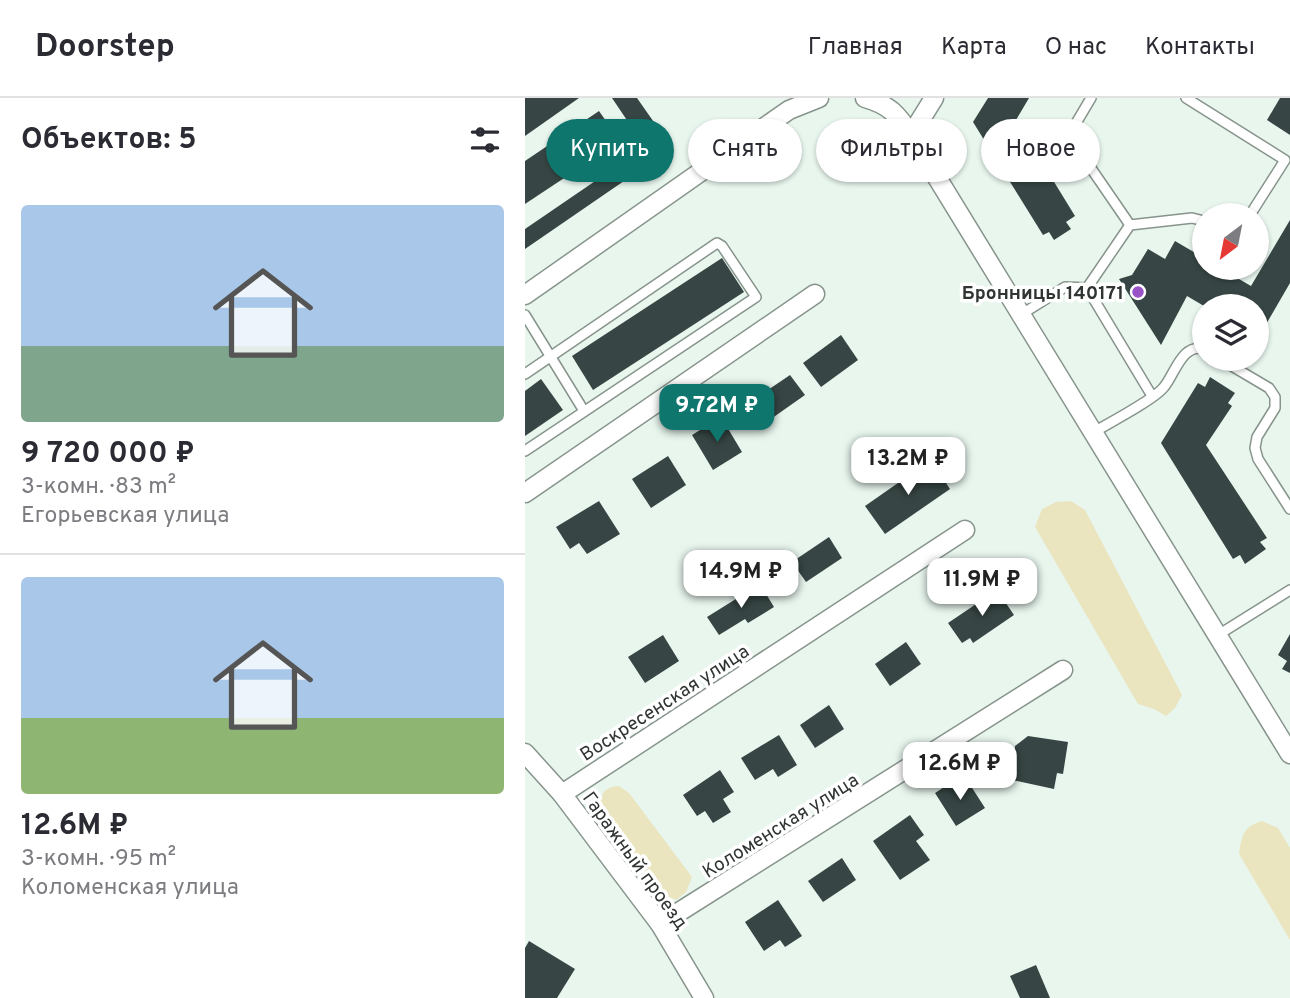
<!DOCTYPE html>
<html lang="ru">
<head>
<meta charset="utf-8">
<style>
  :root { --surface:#fff; --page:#f2f2f3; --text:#2b2b33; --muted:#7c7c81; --line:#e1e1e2; --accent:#0f766e }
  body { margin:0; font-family:Overpass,sans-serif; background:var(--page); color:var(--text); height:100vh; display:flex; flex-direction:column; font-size:26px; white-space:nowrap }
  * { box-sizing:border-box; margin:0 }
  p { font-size:23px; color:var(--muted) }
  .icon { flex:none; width:38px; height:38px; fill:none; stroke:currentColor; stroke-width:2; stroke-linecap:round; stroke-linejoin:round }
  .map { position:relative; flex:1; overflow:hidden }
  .drawer { display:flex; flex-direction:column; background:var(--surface); width:525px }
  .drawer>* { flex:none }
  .guide { position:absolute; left:21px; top:21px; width:639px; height:63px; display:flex; gap:14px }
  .needle { width:46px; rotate:212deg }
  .buttons { position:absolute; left:667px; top:105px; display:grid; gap:14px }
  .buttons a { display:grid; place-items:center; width:77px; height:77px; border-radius:50%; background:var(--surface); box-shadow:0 2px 5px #0004; font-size:35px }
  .price { position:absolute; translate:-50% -60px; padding:0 16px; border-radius:14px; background:#fff; color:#222; font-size:23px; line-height:46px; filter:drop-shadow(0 2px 4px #0008) }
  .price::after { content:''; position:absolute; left:50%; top:42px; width:21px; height:16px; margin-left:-10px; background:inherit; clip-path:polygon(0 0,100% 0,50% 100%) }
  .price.current { background:var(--accent); color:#fff }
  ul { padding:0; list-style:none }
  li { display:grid; align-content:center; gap:14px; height:371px; padding:0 21px }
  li+li { border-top:2px solid var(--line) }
  li span { display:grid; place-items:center; height:217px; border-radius:7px; color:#555 }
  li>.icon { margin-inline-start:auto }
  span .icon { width:126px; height:126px; fill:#fffc; stroke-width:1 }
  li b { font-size:30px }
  h2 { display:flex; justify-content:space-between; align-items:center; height:84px; padding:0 21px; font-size:30px }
  .chip { padding:0 24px; border-radius:32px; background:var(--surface); box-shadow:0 2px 5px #0004; font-size:24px; line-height:63px }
  .chip.current { background:var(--accent); color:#fff }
  header { display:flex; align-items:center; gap:42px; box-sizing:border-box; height:98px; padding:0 35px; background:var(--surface); border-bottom:2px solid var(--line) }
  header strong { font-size:33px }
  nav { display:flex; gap:38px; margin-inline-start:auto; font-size:24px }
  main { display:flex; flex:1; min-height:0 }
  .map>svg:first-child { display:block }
  .green { fill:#ebe5bf }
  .building { fill:#374644 }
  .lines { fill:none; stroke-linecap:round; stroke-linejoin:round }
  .lane-casing { stroke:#87948c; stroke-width:12 }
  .street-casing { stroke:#87948c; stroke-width:21 }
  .lane { stroke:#fff; stroke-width:9 }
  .street { stroke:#fff; stroke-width:18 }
  .poi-dot { fill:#9953c7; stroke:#fff; stroke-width:2.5 }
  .labels { text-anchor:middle; stroke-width:7; stroke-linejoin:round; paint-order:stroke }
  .poi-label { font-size:19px; font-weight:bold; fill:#303532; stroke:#fff; text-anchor:end }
  .street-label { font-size:19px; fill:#303532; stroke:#fff }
</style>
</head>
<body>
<header>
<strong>Doorstep</strong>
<nav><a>Главная</a><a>Карта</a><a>О нас</a><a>Контакты</a></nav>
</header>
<main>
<section class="drawer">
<h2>Объектов: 5<svg class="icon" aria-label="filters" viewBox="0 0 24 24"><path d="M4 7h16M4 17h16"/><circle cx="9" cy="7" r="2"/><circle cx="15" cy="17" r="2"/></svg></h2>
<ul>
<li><span style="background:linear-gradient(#a9c7e8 65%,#7fa58c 0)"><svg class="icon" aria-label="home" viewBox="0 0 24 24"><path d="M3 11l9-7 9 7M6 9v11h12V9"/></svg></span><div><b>9 720 000 ₽</b><p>3-комн. · 83 m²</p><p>Егорьевская улица</p></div></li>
<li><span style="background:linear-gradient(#a9c7e8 65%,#8fb573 0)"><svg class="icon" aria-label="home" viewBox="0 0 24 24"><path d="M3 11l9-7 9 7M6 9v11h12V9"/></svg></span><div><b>12.6M ₽</b><p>3-комн. · 95 m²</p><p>Коломенская улица</p></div></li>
</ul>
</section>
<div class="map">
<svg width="765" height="900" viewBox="0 0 765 900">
  <rect width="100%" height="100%" fill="#e8f6ee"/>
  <g class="green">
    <path d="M546,403L560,412L657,597L650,610L641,618L629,611L613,606L510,429L517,411L531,404Z"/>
    <path d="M94,688L104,695L167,779L161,794L151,802L136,795L74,708C76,695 80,689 94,688Z"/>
    <path d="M737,723L753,730L765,750V842L714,756C717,737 718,729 737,723Z"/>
  </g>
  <g class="building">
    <path d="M0,0H54L0,38Z"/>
    <path d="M87,0H112L147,50L0,151V131L120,49Z"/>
    <path d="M463,0H504L491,22L550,118L541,124L546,131L529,142L524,134L518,137L448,24Z"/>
    <path d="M755,0H765V37L742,22Z"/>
    <path d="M74,13L95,43L0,106V63Z"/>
    <path d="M765,122V185L732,242V208H679L662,198L636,247L594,181L607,177L623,151L640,161L650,143L679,160V170H695L726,188Z"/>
    <path d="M197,160L219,194L68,292L47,258Z"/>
    <path d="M316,237L333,262L296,289L278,265Z"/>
    <path d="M265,277L280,297L243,323L228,302Z"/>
    <path d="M685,279L710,295L703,305L707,308L681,347L742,440L735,444L741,451L720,466L715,457L708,461L636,345L673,285L680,289Z"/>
    <path d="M16,281L38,312L0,338V293Z"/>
    <path d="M196,319L217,354L188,372L167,337Z"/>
    <path d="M143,358L161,387L126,410L107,381Z"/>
    <path d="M406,362L425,391L360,436L340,408Z"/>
    <path d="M74,403L95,436L62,456L54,445L45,451L31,429Z"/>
    <path d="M304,439L317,460L281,484L267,464Z"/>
    <path d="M235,486L249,509L223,525L220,521L194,537L182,519Z"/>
    <path d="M472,492L489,517L448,545L445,540L437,545L423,525Z"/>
    <path d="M765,536V575L757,571L762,563L753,557Z"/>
    <path d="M138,537L154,563L120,585L103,559Z"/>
    <path d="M381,544L396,566L365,588L350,566Z"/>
    <path d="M304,607L319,631L290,650L275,627Z"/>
    <path d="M254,637L272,667L253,679L248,671L230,682L216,660Z"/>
    <path d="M503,638L543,644L538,676L532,675L529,691L487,682L490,648Z"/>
    <path d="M195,672L209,694L198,701L206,714L188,725L180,713L172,718L158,697Z"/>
    <path d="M442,682L460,710L431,728L410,695L427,684L431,689Z"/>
    <path d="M385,717L399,737L391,743L405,762L375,782L348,743Z"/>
    <path d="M317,760L331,782L298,804L283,783Z"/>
    <path d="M253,802L277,838L260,849L255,842L239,853L220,824Z"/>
    <path d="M4,843L50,871L32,900H0V850Z"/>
    <path d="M511,867L525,900H495L485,878Z"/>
  </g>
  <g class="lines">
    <g class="lane-casing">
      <g id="lane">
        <path d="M566,0L547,32L548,44L605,127"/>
        <path d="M661,0L760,62L725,117"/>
        <path d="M497,216L540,189L562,190"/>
        <path d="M0,217L59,313"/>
        <path d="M695,261L744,290L750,299V310L732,339L730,350L733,361L765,411"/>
        <path d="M0,276L192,145L197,148L231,199L0,353"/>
        <path d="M627,298L562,190L605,127L667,120L679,123"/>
        <path d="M569,334C584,325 630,301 639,289C650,276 657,245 679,251"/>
        <path d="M693,537L765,492"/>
      </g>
    </g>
    <g class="street-casing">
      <g id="street">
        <path d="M340,0C365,7 373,17 386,37L765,656"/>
        <path d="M386,37L409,0"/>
        <path d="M0,197L264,12L294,0"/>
        <path d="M0,395L290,196"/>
        <path d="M0,655L37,696L135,826L179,900"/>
        <path d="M37,696L440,432"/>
        <path d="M135,826L538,572"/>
      </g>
    </g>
    <use href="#lane" class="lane"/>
    <use href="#street" class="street"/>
  </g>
  <circle class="poi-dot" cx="613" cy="194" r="7"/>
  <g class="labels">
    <g class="poi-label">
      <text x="599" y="201">Бронницы 140171</text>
    </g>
    <g class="street-label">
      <text transform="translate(139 604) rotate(-33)" y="7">Воскресенская улица</text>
      <text transform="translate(255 727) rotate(-32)" y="7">Коломенская улица</text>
      <text transform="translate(111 762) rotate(54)" y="7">Гаражный проезд</text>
    </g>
  </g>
</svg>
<div class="buttons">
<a><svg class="needle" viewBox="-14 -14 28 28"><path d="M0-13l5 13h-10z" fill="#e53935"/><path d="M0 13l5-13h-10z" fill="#7c7c81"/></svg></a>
<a><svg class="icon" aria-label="layers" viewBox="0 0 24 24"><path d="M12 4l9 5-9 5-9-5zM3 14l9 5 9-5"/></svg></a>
</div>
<b class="price current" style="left:192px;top:346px">9.72M ₽</b>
<b class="price" style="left:383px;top:399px">13.2M ₽</b>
<b class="price" style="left:216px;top:512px">14.9M ₽</b>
<b class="price" style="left:457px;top:520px">11.9M ₽</b>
<b class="price" style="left:435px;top:704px">12.6M ₽</b>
<div class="guide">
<a class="chip current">Купить</a>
<a class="chip">Снять</a>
<a class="chip">Фильтры</a>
<a class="chip">Новое</a>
</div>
</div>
</main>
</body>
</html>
